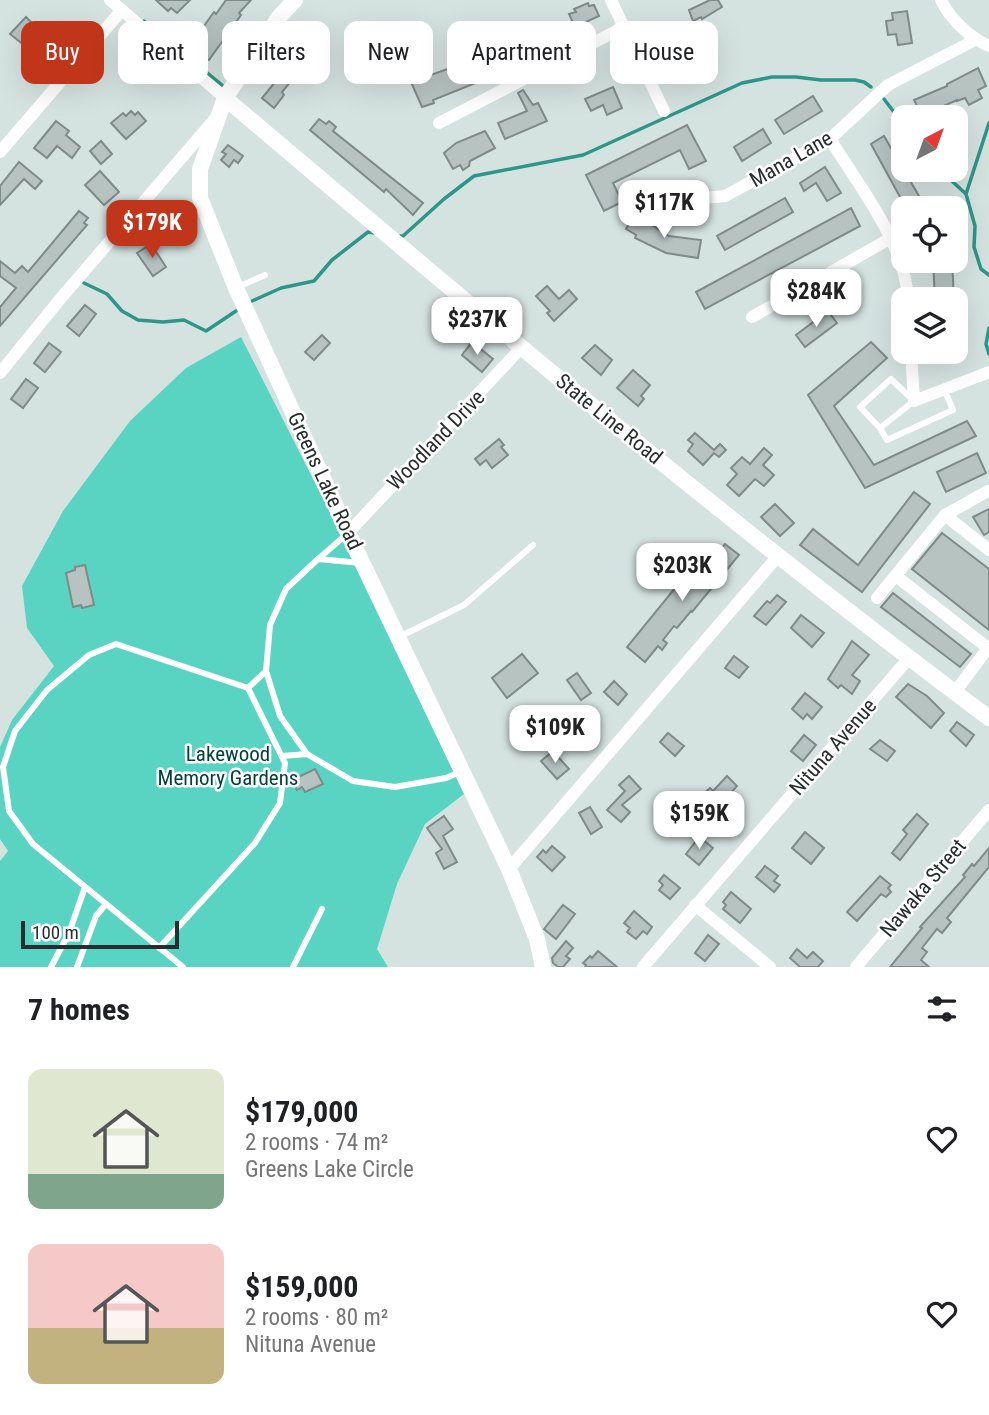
<!DOCTYPE html>
<html lang="en">
<head>
<meta charset="utf-8">
<style>
  :root { --surface:#fff; --page:#f2f2f2; --text:#202124; --muted:#757577; --accent:#c1361a }
  body { margin:0; font-family:"Roboto Condensed",sans-serif; background:var(--page); color:var(--text); height:100vh; display:flex; flex-direction:column; font-size:26px; white-space:nowrap }
  * { box-sizing:border-box; margin:0 }
  p { font-size:23px; color:var(--muted) }
  .icon { flex:none; width:38px; height:38px; fill:none; stroke:currentColor; stroke-width:2; stroke-linecap:round; stroke-linejoin:round }
  .map { position:relative; height:967px; overflow:hidden }
  .details { display:flex; flex-direction:column; background:var(--surface); flex:1 }
  .details>* { flex:none }
  .top-card { position:absolute; left:21px; top:21px; width:948px; height:63px; display:flex; gap:14px }
  .needle { width:46px; rotate:41deg }
  .fabs { position:absolute; left:891px; top:105px; display:grid; gap:14px }
  .fabs a { display:grid; place-items:center; width:77px; height:77px; border-radius:14px; background:var(--surface); box-shadow:0 7px 28px #0002; font-size:35px }
  .scale { position:absolute; left:21px; bottom:18px; width:158px; box-sizing:border-box; padding-left:7px; border:4px solid #282e2d; border-top:0; font-size:19px; line-height:24px; white-space:nowrap; color:#282e2d; -webkit-text-stroke:5px #fff; paint-order:stroke }
  .price { position:absolute; translate:-50% -60px; padding:0 16px; border-radius:14px; background:#fff; color:#222; font-size:23px; line-height:46px; filter:drop-shadow(0 2px 4px #0008) }
  .price::after { content:''; position:absolute; left:50%; top:42px; width:21px; height:16px; margin-left:-10px; background:inherit; clip-path:polygon(0 0,100% 0,50% 100%) }
  .price.selected { background:var(--accent); color:#fff }
  ul { padding:0; list-style:none }
  li { display:flex; align-items:center; gap:21px; height:175px; padding:0 28px }
  li span { display:grid; place-items:center; flex:none; width:196px; height:140px; border-radius:14px; color:#555 }
  li>.icon { margin-inline-start:auto }
  span .icon { width:84px; height:84px; fill:#fffc; stroke-width:1 }
  li b { font-size:30px }
  h2 { display:flex; justify-content:space-between; align-items:center; height:84px; padding:0 28px; font-size:30px }
  .chip { padding:0 24px; border-radius:14px; background:var(--surface); box-shadow:0 7px 28px #0002; font-size:24px; line-height:63px }
  .chip.selected { background:var(--accent); color:#fff }
  .map>svg:first-child { display:block }
  .green { fill:#59d4c3 }
  .lines { fill:none; stroke-linecap:round; stroke-linejoin:round }
  .stream { stroke:#2e9689; stroke-width:3.5 }
  .building { fill:#b6c3c1; stroke:#7e8b88; stroke-width:2 }
  .service { stroke:#fff; stroke-width:6 }
  .minor { stroke:#fff; stroke-width:12 }
  .tertiary { stroke:#fff; stroke-width:16 }
  .labels { text-anchor:middle; stroke-width:5; stroke-linejoin:round; paint-order:stroke }
  .street-label { font-size:21px; fill:#282e2d; stroke:#fff }
  .park-label { font-size:21px; fill:#03423b; stroke:#fff }
</style>
</head>
<body>
<div class="map">
<svg width="989" height="967" viewBox="0 0 989 967">
  <rect width="100%" height="100%" fill="#d5e3e0"/>
  <path class="green" d="M241,337L337,526L464,794L425,824L397,884L377,949L388,967H0V861L8,851L0,839V747L12,720L54,666L27,628L22,586L63,511L130,421L186,368Z"/>
  <g class="lines">
    <g class="stream">
      <path d="M144,21L222,85"/>
      <path d="M884,99L903,124"/>
      <path d="M989,123L966,194L975,226L974,247L981,269L989,275"/>
      <path d="M940,170L966,194"/>
      <path d="M400,236H403L444,199L474,176L583,155L742,83L772,77H796L821,80H855L864,82L871,87"/>
      <path d="M84,283L107,294L122,311L138,320L163,322L184,320L206,331L236,311"/>
      <path d="M252,301L281,288L314,281L332,260L368,232L374,233"/>
      <path d="M989,328L986,344L989,354"/>
    </g>
  </g>
  <g class="building">
    <path d="M156,0H190L177,13L171,8L168,11Z"/>
    <path d="M226,0H251L239,13L241,15L209,60L200,54L202,50L189,40L196,31L199,33L214,12L216,14Z"/>
    <path d="M710,0H718L722,7L702,19L701,17L693,21L689,10Z"/>
    <path d="M588,3L589,6L594,5L599,16L575,27L569,14L576,12L574,9Z"/>
    <path d="M907,11L912,43L898,45L896,34L888,35L886,21L893,20L892,13Z"/>
    <path d="M26,17L44,35L30,50L10,34Z"/>
    <path d="M671,29L680,48L695,41L705,68L693,74L686,56L666,65L665,60L661,62L657,51L660,49L656,39L659,34Z"/>
    <path d="M506,33L520,61L493,75L492,72L476,79L478,82L433,100L434,103L422,107L411,82L456,66L453,59L464,54L468,61L499,45L496,38Z"/>
    <path d="M293,56L304,65L282,92L284,95L274,108L262,98L280,76L278,74Z"/>
    <path d="M978,68L986,86L978,90L982,98L969,105L965,98L957,101V100L939,108L943,117L922,116L914,100L947,86V84Z"/>
    <path d="M613,87L622,108L607,115L603,105L591,111L585,99Z"/>
    <path d="M523,90L533,105L538,103L547,121L505,139L498,123L527,111L518,93Z"/>
    <path d="M813,96L822,111L784,134L775,120Z"/>
    <path d="M131,111L135,115L138,112L146,121L126,139L111,123L123,113L126,116Z"/>
    <path d="M319,119L326,124L329,121L336,127L333,131L423,203L413,215L386,189L384,192L310,130Z"/>
    <path d="M56,121L69,131L66,135L80,147L72,158L57,146L47,158L34,148Z"/>
    <path d="M687,125L706,161L689,169L680,150L613,183L622,202L604,211L586,175Z"/>
    <path d="M763,129L771,143L742,161L734,147Z"/>
    <path d="M485,131L495,148L470,161L469,166L463,170L460,165L453,169L444,153L456,143Z"/>
    <path d="M884,136L919,196L905,206L871,144Z"/>
    <path d="M101,141L112,154L101,164L90,151Z"/>
    <path d="M228,145L243,156L238,163L234,160L229,167L221,160L226,154L222,152Z"/>
    <path d="M19,162L42,181L35,189L24,179L0,205V186Z"/>
    <path d="M825,167L841,193L827,201L816,183L804,191L800,183Z"/>
    <path d="M100,171L119,192L104,205L85,185Z"/>
    <path d="M785,198L793,212L725,250L717,236Z"/>
    <path d="M851,208L860,226L705,309L696,292Z"/>
    <path d="M79,211L88,218L84,223L87,225L0,326V307L16,288L0,276V261L15,273L22,266L28,272Z"/>
    <path d="M634,216L640,220L641,218L669,236L701,240L698,258L666,253L635,238L636,235L626,229Z"/>
    <path d="M151,244L166,267L153,276L137,253Z"/>
    <path d="M933,261H952L954,299H935Z"/>
    <path d="M547,286L559,299L569,290L577,299L554,321L547,313L550,311L536,296Z"/>
    <path d="M85,305L96,314L79,336L67,326Z"/>
    <path d="M828,311L837,323L805,347L796,335Z"/>
    <path d="M322,335L330,343L314,360L305,352Z"/>
    <path d="M472,342L493,359L482,372L462,355Z"/>
    <path d="M871,342L887,358L834,406L874,465L967,421L976,436L865,488L808,395Z"/>
    <path d="M49,343L61,352L45,372L34,363Z"/>
    <path d="M595,345L612,360L601,375L582,358Z"/>
    <path d="M633,370L650,385L641,396L644,399L638,406L617,388Z"/>
    <path d="M26,379L38,388L23,408L11,399Z"/>
    <path d="M695,433L714,450L720,444L726,450L719,457L714,453L703,465L688,451L693,444L688,440Z"/>
    <path d="M499,439L504,445L501,447L508,455L492,468L486,460L480,465L475,459Z"/>
    <path d="M764,448L772,455L763,465L774,475L764,486L755,479L739,496L727,485L737,474L731,468L742,457L750,464Z"/>
    <path d="M977,453L986,473L946,492L937,472Z"/>
    <path d="M914,492L930,504L862,592L800,545L813,529L858,565Z"/>
    <path d="M775,504L794,523L780,536L761,517Z"/>
    <path d="M989,509V532L984,535L973,517Z"/>
    <path d="M942,533L989,569V630L912,569Z"/>
    <path d="M725,544L739,555L692,612L691,611L677,628L674,626L663,640L667,643L662,650L658,646L645,662L627,647L680,582L682,584L697,565L703,570L715,556L710,552L716,545L721,549Z"/>
    <path d="M85,565L94,605L82,608L81,605L73,607L66,573L75,570V567Z"/>
    <path d="M893,593L971,654L960,667L881,607Z"/>
    <path d="M777,595L786,602L766,625L754,616L767,601L770,603Z"/>
    <path d="M801,615L824,633L812,647L791,628Z"/>
    <path d="M852,641L869,655L852,675L860,681L852,694L841,685L838,688L828,679Z"/>
    <path d="M522,654L538,673L507,698L492,678Z"/>
    <path d="M734,656L748,667L739,678L725,668Z"/>
    <path d="M577,673L591,693L581,700L567,680Z"/>
    <path d="M614,681L627,694L618,705L604,692Z"/>
    <path d="M908,684L927,696L944,713L931,728L896,697Z"/>
    <path d="M805,693L822,707L812,719L807,714L803,719L792,709Z"/>
    <path d="M957,722L974,735L966,746L950,731Z"/>
    <path d="M668,733L684,746L675,756L660,742Z"/>
    <path d="M804,735L816,745L803,761L791,751Z"/>
    <path d="M880,740L895,751L887,761L870,749Z"/>
    <path d="M553,751L569,769L557,779L541,761Z"/>
    <path d="M315,769L323,784L305,792L302,787L297,790L292,780Z"/>
    <path d="M629,776L641,789L622,805L630,812L621,822L607,810L625,791L619,785Z"/>
    <path d="M727,776L737,786L728,796L730,799L724,806L721,803L717,807L703,794L710,788L713,791Z"/>
    <path d="M590,807L602,827L591,834L579,813Z"/>
    <path d="M917,814L928,824L900,860L892,853L907,834L903,830Z"/>
    <path d="M444,816L453,829L443,836L457,862L444,869L436,853L442,849L427,828Z"/>
    <path d="M805,832L824,848L811,864L792,848Z"/>
    <path d="M699,837L713,848L699,865L686,854Z"/>
    <path d="M552,846L565,857L552,871L537,857L543,850L546,853Z"/>
    <path d="M989,848V867L947,918L951,922L942,933L937,929L922,948L927,952L921,960L929,967H890L922,928L920,927L965,877L963,875L972,864L974,866Z"/>
    <path d="M765,866L778,876L774,881L780,885L774,892L756,877Z"/>
    <path d="M664,875L680,888L670,899L659,890L663,885L659,881Z"/>
    <path d="M880,876L891,885L888,888L891,892L886,897L881,894L857,921L847,912Z"/>
    <path d="M731,892L751,909L740,923L723,909L726,905L723,902Z"/>
    <path d="M563,905L575,914L556,939L544,929Z"/>
    <path d="M634,911L652,927L647,934L643,931L636,939L627,932L630,928L624,923Z"/>
    <path d="M708,935L719,944L705,961L695,953Z"/>
    <path d="M566,941L573,948L566,956L570,959L563,967H558L553,963L552,958Z"/>
    <path d="M797,949L807,958L813,952L823,961L818,967H800L790,958Z"/>
    <path d="M598,951L617,967H585L586,965L583,963L590,956L592,958Z"/>
  </g>
  <g class="lines">
    <g class="service">
      <path d="M238,287L265,275"/>
      <path d="M880,428L914,401L891,379L860,407L880,428L887,440L953,410L944,389"/>
      <path d="M318,559L347,534"/>
      <path d="M399,637L464,605L533,545"/>
      <path d="M266,671L280,716L307,754"/>
      <path d="M248,688L266,671L270,625L286,589L318,559L361,563"/>
      <path d="M282,756L307,754L353,781L395,787L446,778L460,772"/>
      <path d="M159,948L255,843L280,803L285,763L248,688L116,644L89,655L47,690L15,731L3,767L9,811L33,844L183,967"/>
      <path d="M51,967L69,933L85,887"/>
      <path d="M77,967L96,916L106,904"/>
      <path d="M293,967L322,909"/>
    </g>
    <g class="minor">
      <path d="M110,0L225,98"/>
      <path d="M611,0L664,111"/>
      <path d="M941,0C950,19 970,38 989,46"/>
      <path d="M439,123L624,27"/>
      <path d="M830,139C859,186 905,243 908,299"/>
      <path d="M0,152L122,10"/>
      <path d="M666,190L691,199L725,196L830,139L888,85L975,40"/>
      <path d="M752,317L891,238"/>
      <path d="M911,352L914,401L989,372"/>
      <path d="M0,373L61,298L214,120"/>
      <path d="M945,515L989,550"/>
      <path d="M348,533L522,347"/>
      <path d="M896,576L988,648L989,647"/>
      <path d="M877,598L945,515L988,491"/>
      <path d="M955,692L988,648"/>
      <path d="M509,869L778,556"/>
      <path d="M695,905L770,967"/>
      <path d="M643,967L909,658"/>
      <path d="M856,967L989,810"/>
    </g>
    <g class="tertiary">
      <path d="M295,0L279,17L225,98L200,169V198L236,288L348,533L509,869L537,939L543,967"/>
      <path d="M225,98C475,310 726,522 989,718"/>
    </g>
  </g>
  <g class="labels">
    <g class="street-label">
      <text transform="translate(791 159) rotate(-30)" y="7">Mana Lane</text>
      <text transform="translate(609 419) rotate(39)" y="7">State Line Road</text>
      <text transform="translate(436 440) rotate(-46)" y="7">Woodland Drive</text>
      <text transform="translate(325 481) rotate(65)" y="7">Greens Lake Road</text>
      <text transform="translate(833 747) rotate(-49)" y="7">Nituna Avenue</text>
      <text transform="translate(923 888) rotate(-50)" y="7">Nawaka Street</text>
    </g>
    <g class="park-label">
      <text x="228" y="761">Lakewood<tspan x="228" dy="24">Memory Gardens</tspan></text>
    </g>
  </g>
</svg>
<div class="fabs">
<a><svg class="needle" viewBox="-14 -14 28 28"><path d="M0-13l5 13h-10z" fill="#e53935"/><path d="M0 13l5-13h-10z" fill="#757577"/></svg></a>
<a><svg class="icon" aria-label="locate" viewBox="0 0 24 24"><circle cx="12" cy="12" r="6"/><path d="M12 2v4M12 18v4M2 12h4M18 12h4"/></svg></a>
<a><svg class="icon" aria-label="layers" viewBox="0 0 24 24"><path d="M12 4l9 5-9 5-9-5zM3 14l9 5 9-5"/></svg></a>
</div>
<div class="scale">100 m</div>
<b class="price" style="left:664px;top:240px">$117K</b>
<b class="price selected" style="left:152px;top:260px">$179K</b>
<b class="price" style="left:816px;top:329px">$284K</b>
<b class="price" style="left:477px;top:357px">$237K</b>
<b class="price" style="left:682px;top:603px">$203K</b>
<b class="price" style="left:555px;top:765px">$109K</b>
<b class="price" style="left:699px;top:851px">$159K</b>
<div class="top-card">
<a class="chip selected">Buy</a>
<a class="chip">Rent</a>
<a class="chip">Filters</a>
<a class="chip">New</a>
<a class="chip">Apartment</a>
<a class="chip">House</a>
</div>
</div>
<section class="details">
<h2>7 homes<svg class="icon" aria-label="filters" viewBox="0 0 24 24"><path d="M4 7h16M4 17h16"/><circle cx="9" cy="7" r="2"/><circle cx="15" cy="17" r="2"/></svg></h2>
<ul>
<li><span style="background:linear-gradient(#dfe7d0 75%,#7fa58c 0)"><svg class="icon" aria-label="home" viewBox="0 0 24 24"><path d="M3 11l9-7 9 7M6 9v11h12V9"/></svg></span><div><b>$179,000</b><p>2 rooms · 74 m²</p><p>Greens Lake Circle</p></div><svg class="icon" aria-label="heart" viewBox="0 0 24 24"><path d="M12 20l-8-8c-3-5 5-10 8-4 3-6 11-1 8 4z"/></svg></li>
<li><span style="background:linear-gradient(#f6c9c9 60%,#c2b280 0)"><svg class="icon" aria-label="home" viewBox="0 0 24 24"><path d="M3 11l9-7 9 7M6 9v11h12V9"/></svg></span><div><b>$159,000</b><p>2 rooms · 80 m²</p><p>Nituna Avenue</p></div><svg class="icon" aria-label="heart" viewBox="0 0 24 24"><path d="M12 20l-8-8c-3-5 5-10 8-4 3-6 11-1 8 4z"/></svg></li>
</ul>
</section>
</body>
</html>
